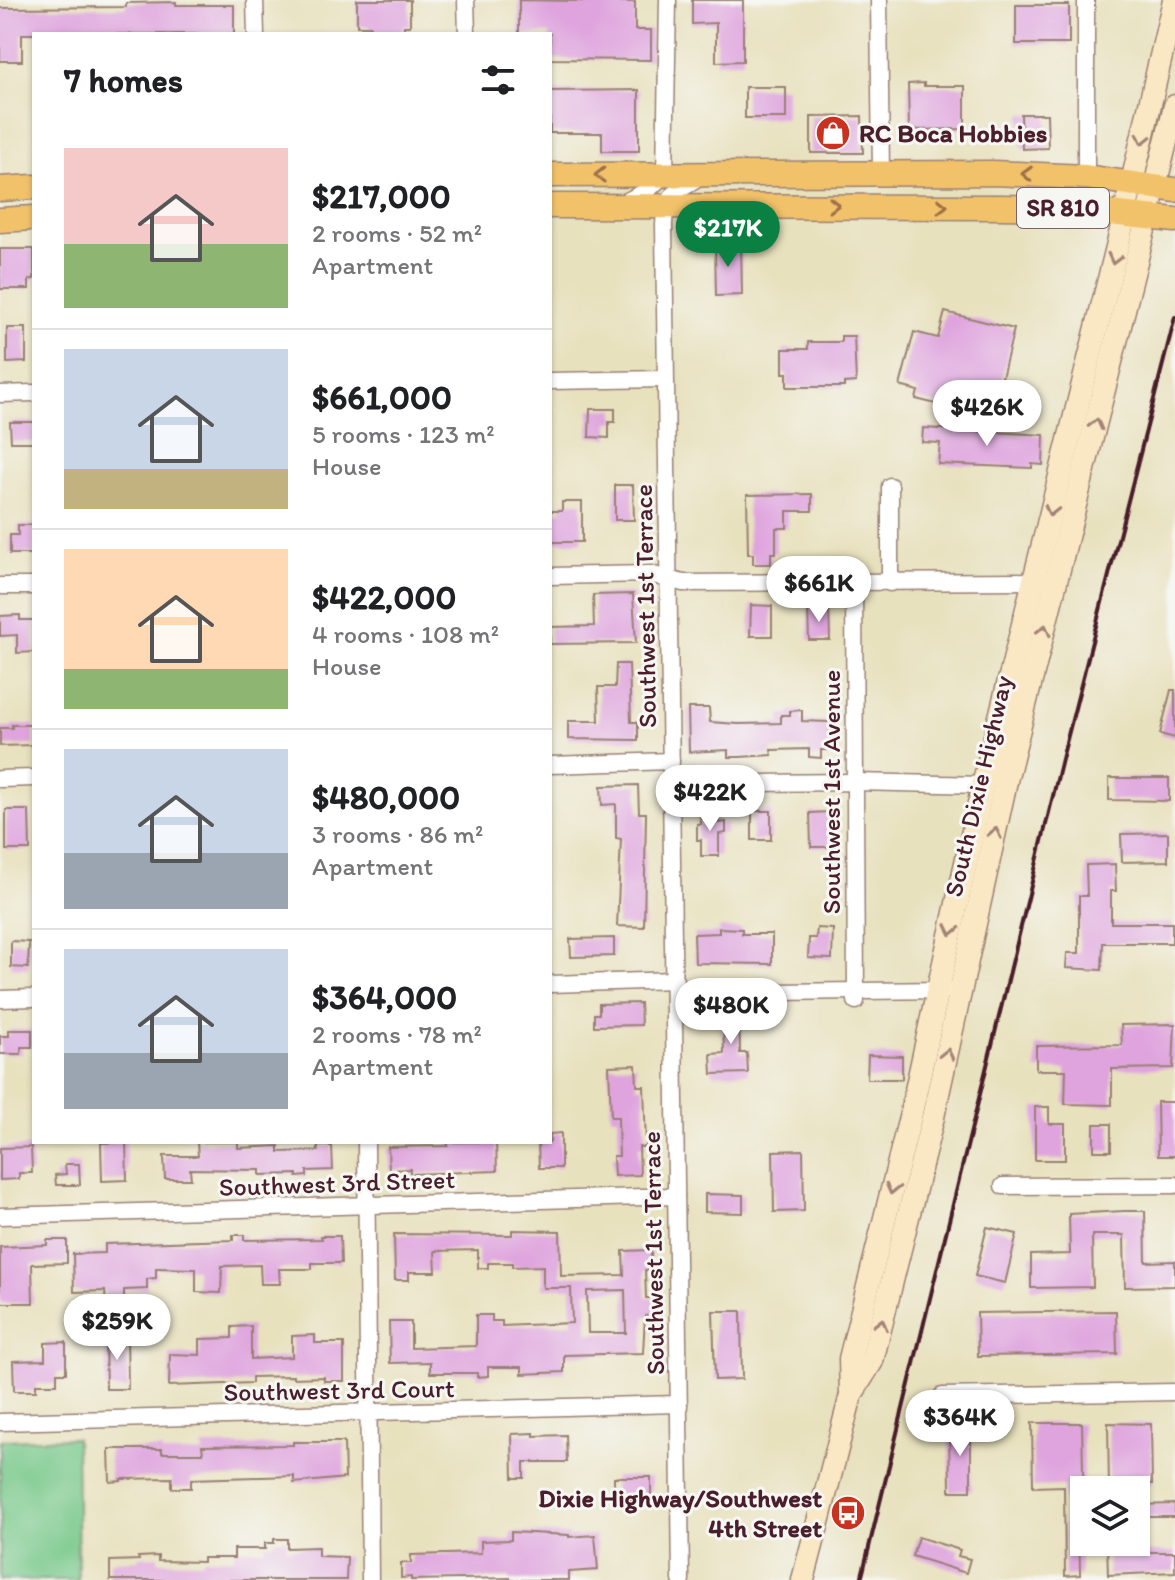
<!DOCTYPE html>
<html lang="en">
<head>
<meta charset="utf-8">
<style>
  :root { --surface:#fff; --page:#f6f6f6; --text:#202124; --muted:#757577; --line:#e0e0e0; --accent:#0b8043 }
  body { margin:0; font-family:Itim,sans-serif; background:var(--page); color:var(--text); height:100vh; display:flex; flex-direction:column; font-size:30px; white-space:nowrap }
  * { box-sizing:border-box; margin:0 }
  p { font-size:26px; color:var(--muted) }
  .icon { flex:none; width:44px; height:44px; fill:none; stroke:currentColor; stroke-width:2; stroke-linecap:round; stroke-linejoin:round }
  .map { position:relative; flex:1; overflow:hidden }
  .panel { position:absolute; left:32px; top:32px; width:520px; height:1112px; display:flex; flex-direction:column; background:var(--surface); border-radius:0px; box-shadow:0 2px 6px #0004 }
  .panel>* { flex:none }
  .fabs { position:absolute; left:1070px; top:1476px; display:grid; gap:16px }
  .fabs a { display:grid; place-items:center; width:80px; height:80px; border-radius:0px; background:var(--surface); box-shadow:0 2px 6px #0004; font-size:40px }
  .price { position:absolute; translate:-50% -68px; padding:0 18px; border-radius:28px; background:#fff; color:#222; font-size:26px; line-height:52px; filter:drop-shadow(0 2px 4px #0008) }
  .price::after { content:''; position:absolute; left:50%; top:48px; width:24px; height:18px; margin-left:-12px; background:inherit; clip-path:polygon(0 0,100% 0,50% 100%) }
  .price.on { background:var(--accent); color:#fff }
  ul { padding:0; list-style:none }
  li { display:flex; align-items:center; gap:24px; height:200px; padding:0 32px }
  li+li { border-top:2px solid var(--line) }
  li span { display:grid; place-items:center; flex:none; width:224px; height:160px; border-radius:0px; color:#555 }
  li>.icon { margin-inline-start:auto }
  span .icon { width:96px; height:96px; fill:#fffc; stroke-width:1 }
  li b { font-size:34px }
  h2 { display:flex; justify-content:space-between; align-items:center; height:96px; padding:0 32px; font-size:34px }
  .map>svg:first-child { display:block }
  .green { fill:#77c889; stroke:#60745a; stroke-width:2 }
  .building { fill:#dfa4de; fill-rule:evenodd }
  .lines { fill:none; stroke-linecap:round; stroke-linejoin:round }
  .minor-casing { stroke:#998074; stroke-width:19 }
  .secondary-casing { stroke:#998074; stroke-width:25 }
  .primary-casing { stroke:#998074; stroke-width:27 }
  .minor { stroke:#fff; stroke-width:16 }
  .secondary { stroke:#fae7c3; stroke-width:22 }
  .primary { stroke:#f2c26a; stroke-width:24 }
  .rail { stroke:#4a1f2b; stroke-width:4 }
  .oneway { stroke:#a28377 }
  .oneway2 { stroke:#9e704a }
  .labels { text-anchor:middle; stroke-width:6; stroke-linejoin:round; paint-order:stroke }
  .shield { fill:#f6f6f2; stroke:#7e6067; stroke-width:2 }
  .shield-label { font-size:24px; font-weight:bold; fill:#4a1f2b }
  .poi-label { font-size:26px; font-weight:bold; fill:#4a1f2b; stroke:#f6f6f2; text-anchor:start }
  .street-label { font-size:26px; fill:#4a1f2b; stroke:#f6f6f2 }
</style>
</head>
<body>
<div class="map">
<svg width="1175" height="1580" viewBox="0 0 1175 1580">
  <rect width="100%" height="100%" fill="#f6f6f2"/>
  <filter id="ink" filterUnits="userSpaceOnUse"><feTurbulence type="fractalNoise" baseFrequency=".0125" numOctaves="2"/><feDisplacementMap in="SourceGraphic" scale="16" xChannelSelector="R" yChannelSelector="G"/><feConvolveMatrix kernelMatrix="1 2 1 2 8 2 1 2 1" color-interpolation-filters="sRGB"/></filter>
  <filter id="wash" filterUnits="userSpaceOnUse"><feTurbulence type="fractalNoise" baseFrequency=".006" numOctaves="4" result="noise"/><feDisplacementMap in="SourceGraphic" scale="32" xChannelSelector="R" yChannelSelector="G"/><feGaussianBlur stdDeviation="1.8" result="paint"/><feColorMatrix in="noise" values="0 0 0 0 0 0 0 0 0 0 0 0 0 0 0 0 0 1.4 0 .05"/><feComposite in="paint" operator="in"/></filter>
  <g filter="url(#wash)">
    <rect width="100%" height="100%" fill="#e8e1be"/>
    <path class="green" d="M76,1438L78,1580H0V1440Z"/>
    <g id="blocks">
      <g class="building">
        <path d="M357,0H410V26H404V34H370V26H357Z"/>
        <path d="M519,0L635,2V30H651V60L550,59V34H519Z"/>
        <path d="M692,0H743V61L716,62V23L692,24Z"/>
        <path d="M176,2V5H234V34H22V61H0V8L126,7V3Z"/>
        <rect x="1016" y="5" width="53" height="39"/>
        <path d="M924,83V86H965V129L909,130L908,84Z"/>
        <rect x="745" y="87" width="41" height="31"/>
        <path d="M639,90V151H602V133H550V91Z"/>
        <path d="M1021,114H1047L1048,148L1022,149Z"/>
        <path d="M862,116L863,153H811V117Z"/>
        <path d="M715,242H741L742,295L716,296Z"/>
        <path d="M0,249H34V279L29,280V289H0Z"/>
        <path d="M945,312L1014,329L992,418L916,399L918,391L900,386L914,332L938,338Z"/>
        <path d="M7,328H26V362L7,363Z"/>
        <path d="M841,336H854L856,382L844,383V387H787V373H783V349H808V342H841Z"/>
        <path d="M590,409H615V422H609V438L589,437Z"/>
        <path d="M10,422H34V442H11Z"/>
        <path d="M923,428L1044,435L1043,465L1032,464V468L938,464L940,443L922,442Z"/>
        <path d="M615,485H633L634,520H615Z"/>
        <path d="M812,494V511H787V528H776V553H771V564H753V554H748L747,495Z"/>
        <path d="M562,502H582V542H550V511H562Z"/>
        <path d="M18,525H34V554H10V535H18Z"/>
        <path d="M633,594L636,643L550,644V627L594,626L593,595Z"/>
        <path d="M751,605L772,606V636H750Z"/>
        <path d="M829,608L830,640H809L808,609Z"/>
        <path d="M20,615V620H34V652L17,653V635L0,636V616Z"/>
        <path d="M616,664H629L631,722H638V740L568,739V721H599L598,687H615Z"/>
        <path d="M1171,690H1175V738L1160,734Z"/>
        <path d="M688,708H709L710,722L738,724L781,723V715H790V711L802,710V721L830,722V750H821V758L809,757V749L771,750L772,755L739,757H728V750L689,752Z"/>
        <path d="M12,725H34V745L0,746V728H12Z"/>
        <path d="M1109,778H1169V801L1109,800Z"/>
        <path d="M638,785L639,813H646L644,927L617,926L621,839L616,838V804L602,805L601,786Z"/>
        <path d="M6,810H29L30,850H6Z"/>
        <rect x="752" y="811" width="19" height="29"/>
        <path d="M700,812H719V823L726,822V833L719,834V856H701V840H697V824H701Z"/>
        <path d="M829,812L830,847H811L810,813Z"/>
        <path d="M1168,833V861L1122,862L1121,834Z"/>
        <path d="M1115,864L1116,891H1111V923H1172V943H1103L1102,970L1066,968L1067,953H1079V896H1087L1086,865Z"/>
        <path d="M719,928L742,929V934H772V964L695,963L694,934L719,933Z"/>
        <path d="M817,928L833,929L832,959L808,958L809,938H816Z"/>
        <path d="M614,938V956L571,957L570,939Z"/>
        <path d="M11,941L29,942L28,968L11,967Z"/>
        <path d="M640,1003L641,1025L594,1026V1014H599V1004Z"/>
        <path d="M739,1006L740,1053H747L748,1073L712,1074L711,1054L724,1053L723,1007Z"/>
        <path d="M1175,1024L1173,1068L1112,1069V1105L1065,1104L1066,1070H1036V1046L1122,1045L1121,1025Z"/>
        <path d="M9,1030H32V1047H21V1054H0V1036H9Z"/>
        <path d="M868,1055L902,1056V1079H867Z"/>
        <path d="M636,1065L637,1086H644L646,1147H639L640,1175L614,1176L613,1156H619L618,1117H611L609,1066Z"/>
        <path d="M1157,1102H1175V1156H1158Z"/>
        <path d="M1035,1107H1049V1124H1065V1160H1035Z"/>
        <rect x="1094" y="1124" width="17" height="27"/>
        <path d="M561,1133V1168H539L538,1142H550V1134Z"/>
        <path d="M126,1142L127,1180L102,1181L101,1143Z"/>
        <path d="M197,1142H238V1148L279,1146V1152L318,1151V1146H332L333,1170L307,1171V1176L297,1177V1174L260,1175V1170L190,1169L191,1179H165L164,1156H198Z"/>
        <path d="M448,1142H496L497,1171L410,1174V1169L389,1170L388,1147L448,1146Z"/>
        <path d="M31,1147L32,1173H19V1179L0,1180V1148Z"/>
        <path d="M803,1150L804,1211L774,1212L773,1151Z"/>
        <path d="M65,1164H79L80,1185H56L55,1175L66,1174Z"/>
        <path d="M705,1194L743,1195V1213L705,1212Z"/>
        <path d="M1124,1211H1145L1146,1262L1175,1261V1286L1125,1287L1124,1235H1092L1093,1287L1031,1288V1255L1070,1254L1069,1214Z"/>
        <path d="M987,1227L1017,1234L1005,1283L975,1276Z"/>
        <path d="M512,1230L560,1231L561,1276L624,1275L623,1251L651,1250V1270H645L646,1298H656L657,1315L645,1316L643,1353L564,1355V1372L522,1374V1367H488V1376L477,1377V1373H430V1362L390,1363L389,1322H411V1348L476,1346V1315H492V1321H502V1326L572,1323L571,1288H543V1266L512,1267V1263H488V1268H478V1250L435,1251L436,1272H409V1280H395L394,1234L512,1235ZM625,1290L626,1333H588L587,1291Z"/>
        <path d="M233,1235H244V1240L322,1239L321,1236H340L341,1263H312V1269H279L280,1284H261L260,1265L222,1266L221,1293L196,1292V1269L156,1268V1278L147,1279V1289L124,1290V1305L106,1306L105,1291L74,1292L73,1254L105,1253V1244L233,1240Z"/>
        <path d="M47,1240H67V1263L32,1264L33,1303H0V1247L47,1245Z"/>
        <path d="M713,1311H741L742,1379L715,1380Z"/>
        <path d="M1116,1311L1117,1354L978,1356L977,1313Z"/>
        <path d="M251,1326V1359L292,1357V1336L315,1335V1343H344V1381H324V1377L293,1378V1376L252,1377V1383L169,1386L170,1354L200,1355V1339L232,1338V1327Z"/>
        <path d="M127,1335L128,1389H106L105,1336Z"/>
        <path d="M66,1342V1373H57V1384H36V1391H14L13,1361L45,1360V1343Z"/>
        <path d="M1032,1423H1082L1084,1522H1079L1080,1575L1065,1576L1064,1486L1033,1487Z"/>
        <path d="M1108,1423L1151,1424L1152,1484H1125V1490H1109Z"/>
        <path d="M949,1425H971V1491H950Z"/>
        <path d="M534,1433V1436L566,1435L567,1462H524V1478H513L512,1434Z"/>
        <path d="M293,1442H344L345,1478L294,1483V1476L191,1479V1488H172V1478L121,1479V1481L110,1482L109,1449H162V1453H203L202,1446L293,1445Z"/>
        <path d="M614,1477H651V1501L614,1500Z"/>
        <path d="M1175,1504V1517H1136V1505Z"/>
        <path d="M511,1532L569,1535V1537L595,1535L598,1570L569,1572V1580H510V1578L411,1580V1577L401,1578V1563H411V1555L481,1553V1541L511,1540Z"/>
        <path d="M918,1537L960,1550L958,1556L970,1559L966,1573L912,1556Z"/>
        <path d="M274,1539H287V1548L318,1547V1556L347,1557L346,1580H110V1561L139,1560L138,1557L158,1556V1561L203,1562V1558H234V1549H265V1543H274Z"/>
        <path d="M1107,1542H1140V1552H1175V1572L1108,1575Z"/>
      </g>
    </g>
  </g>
  <g filter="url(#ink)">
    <use href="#blocks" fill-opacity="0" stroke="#998074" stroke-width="2"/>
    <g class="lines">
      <g class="minor-casing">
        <g id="minor">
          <path d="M255,0L256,34"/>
          <path d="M466,0L467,34"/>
          <path d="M879,0L881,173"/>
          <path d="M1086,0V177"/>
          <path d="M623,203L647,191L665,174L668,0"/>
          <path d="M550,381L665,379"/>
          <path d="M0,394L34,393"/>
          <path d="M890,486V583"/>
          <path d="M550,576L650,574L683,583L1042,581"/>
          <path d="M854,583L856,1001"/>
          <path d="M0,586H34"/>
          <path d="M550,765L671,761"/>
          <path d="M0,779L34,778"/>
          <path d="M671,784L855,782L983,785"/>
          <path d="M550,984L675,980"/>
          <path d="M675,993L947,990"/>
          <path d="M0,999L34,998"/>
          <path d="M366,1142L370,1580"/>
          <path d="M1003,1186L1175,1185"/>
          <path d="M0,1216L676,1196"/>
          <path d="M942,1396L1175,1392"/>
          <path d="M0,1422L679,1404"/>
          <path d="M681,1580L664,225C665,193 676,192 701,177"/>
        </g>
      </g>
      <g class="secondary-casing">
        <g id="secondary">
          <path d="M851,1395L872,1361L933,1117L1006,781L1175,106"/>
          <path d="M803,1580L851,1395L850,1359L911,1113L983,785L1118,243L1174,0"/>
        </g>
      </g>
      <g class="primary-casing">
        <g id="primary">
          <path d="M550,175L993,173L1086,177L1175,190"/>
          <path d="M0,189L34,187"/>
          <path d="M550,206L1001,207L1063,208L1175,220"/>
          <path d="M0,220L34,218"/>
        </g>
      </g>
      <use href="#minor" class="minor"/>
      <use href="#secondary" class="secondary"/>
      <use href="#primary" class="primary"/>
      <path class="rail" d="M861,1580L1064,751L1175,317"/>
    </g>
    <defs><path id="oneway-chevron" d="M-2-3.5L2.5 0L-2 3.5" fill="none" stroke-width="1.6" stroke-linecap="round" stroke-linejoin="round" transform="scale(2)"/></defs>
    <g class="oneway">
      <use href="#oneway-chevron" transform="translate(1143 139) rotate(103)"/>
      <use href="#oneway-chevron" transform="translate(1114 259) rotate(104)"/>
      <use href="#oneway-chevron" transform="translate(1096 424) rotate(-76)"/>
      <use href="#oneway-chevron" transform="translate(1051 511) rotate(104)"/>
      <use href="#oneway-chevron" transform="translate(1044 630) rotate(-76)"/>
      <use href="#oneway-chevron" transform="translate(995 833) rotate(-78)"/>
      <use href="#oneway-chevron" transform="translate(952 930) rotate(102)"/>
      <use href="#oneway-chevron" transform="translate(947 1054) rotate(-77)"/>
      <use href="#oneway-chevron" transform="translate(892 1189) rotate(104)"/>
      <use href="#oneway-chevron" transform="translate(881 1324) rotate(-76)"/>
    </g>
    <g class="oneway2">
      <use href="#oneway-chevron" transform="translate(1027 174) rotate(-178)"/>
      <use href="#oneway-chevron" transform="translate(600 175) rotate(179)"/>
      <use href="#oneway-chevron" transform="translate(834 205)"/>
      <use href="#oneway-chevron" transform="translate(942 206)"/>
    </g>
  </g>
  <defs>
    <g id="shop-disc" transform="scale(1.8)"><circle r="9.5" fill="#c8321e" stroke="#f6f6f2"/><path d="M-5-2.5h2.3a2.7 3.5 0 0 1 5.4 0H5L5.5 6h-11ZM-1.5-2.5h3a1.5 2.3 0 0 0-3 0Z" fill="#fff"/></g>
    <g id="bus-disc" transform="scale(1.8)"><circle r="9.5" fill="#c8321e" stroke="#f6f6f2"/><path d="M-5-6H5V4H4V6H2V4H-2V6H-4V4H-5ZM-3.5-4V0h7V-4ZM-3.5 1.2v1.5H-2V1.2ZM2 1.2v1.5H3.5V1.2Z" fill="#fff"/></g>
  </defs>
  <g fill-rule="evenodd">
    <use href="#shop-disc" x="833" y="133"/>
    <use href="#bus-disc" x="848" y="1513"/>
  </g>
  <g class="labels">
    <rect class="shield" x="1017" y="188" width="92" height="40" rx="6"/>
    <g class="shield-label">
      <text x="1063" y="216">SR 810</text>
    </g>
    <g class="poi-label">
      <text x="859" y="142">RC Boca Hobbies</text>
      <text x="822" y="1507" text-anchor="end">Dixie Highway/Southwest<tspan x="822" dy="30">4th Street</tspan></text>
    </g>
    <g class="street-label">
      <text transform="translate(645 606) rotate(-91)" y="9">Southwest 1st Terrace</text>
      <text transform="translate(978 786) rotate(-77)" y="9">South Dixie Highway</text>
      <text transform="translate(831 792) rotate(-90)" y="9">Southwest 1st Avenue</text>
      <text transform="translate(337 1183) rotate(-2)" y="9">Southwest 3rd Street</text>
      <text transform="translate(653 1253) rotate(-91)" y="9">Southwest 1st Terrace</text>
      <text transform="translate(339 1390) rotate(-1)" y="9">Southwest 3rd Court</text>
    </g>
  </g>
</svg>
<div class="fabs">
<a><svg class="icon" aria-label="layers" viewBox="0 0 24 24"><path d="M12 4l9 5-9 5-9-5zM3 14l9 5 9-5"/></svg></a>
</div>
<b class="price on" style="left:728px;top:269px">$217K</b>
<b class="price" style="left:987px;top:448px">$426K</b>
<b class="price" style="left:819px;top:624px">$661K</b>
<b class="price" style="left:710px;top:833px">$422K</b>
<b class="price" style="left:731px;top:1046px">$480K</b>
<b class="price" style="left:117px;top:1362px">$259K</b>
<b class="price" style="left:960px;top:1458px">$364K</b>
<section class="panel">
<h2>7 homes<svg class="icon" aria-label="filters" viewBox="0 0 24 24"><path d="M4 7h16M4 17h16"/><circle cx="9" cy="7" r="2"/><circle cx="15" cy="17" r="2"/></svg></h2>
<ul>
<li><span style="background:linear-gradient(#f6c9c9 60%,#8fb573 0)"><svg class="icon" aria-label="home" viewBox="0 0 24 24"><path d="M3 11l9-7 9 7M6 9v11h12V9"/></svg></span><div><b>$217,000</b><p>2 rooms · 52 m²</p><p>Apartment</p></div></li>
<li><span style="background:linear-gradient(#c9d6e8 75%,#c2b280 0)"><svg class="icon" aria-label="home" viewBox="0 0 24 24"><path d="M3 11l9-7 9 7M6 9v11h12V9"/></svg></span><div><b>$661,000</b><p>5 rooms · 123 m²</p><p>House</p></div></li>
<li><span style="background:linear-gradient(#ffd9b3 75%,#8fb573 0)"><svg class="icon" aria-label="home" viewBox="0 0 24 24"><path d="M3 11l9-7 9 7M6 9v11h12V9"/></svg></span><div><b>$422,000</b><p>4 rooms · 108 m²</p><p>House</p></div></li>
<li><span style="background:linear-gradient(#c9d6e8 65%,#9aa5b1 0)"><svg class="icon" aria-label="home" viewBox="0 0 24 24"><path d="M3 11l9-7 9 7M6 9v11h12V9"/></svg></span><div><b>$480,000</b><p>3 rooms · 86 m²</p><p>Apartment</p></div></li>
<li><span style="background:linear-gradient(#c9d6e8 65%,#9aa5b1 0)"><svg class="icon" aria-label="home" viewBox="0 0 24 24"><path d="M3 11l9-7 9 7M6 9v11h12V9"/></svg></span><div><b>$364,000</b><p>2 rooms · 78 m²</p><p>Apartment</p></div></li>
</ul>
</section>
</div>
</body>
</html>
